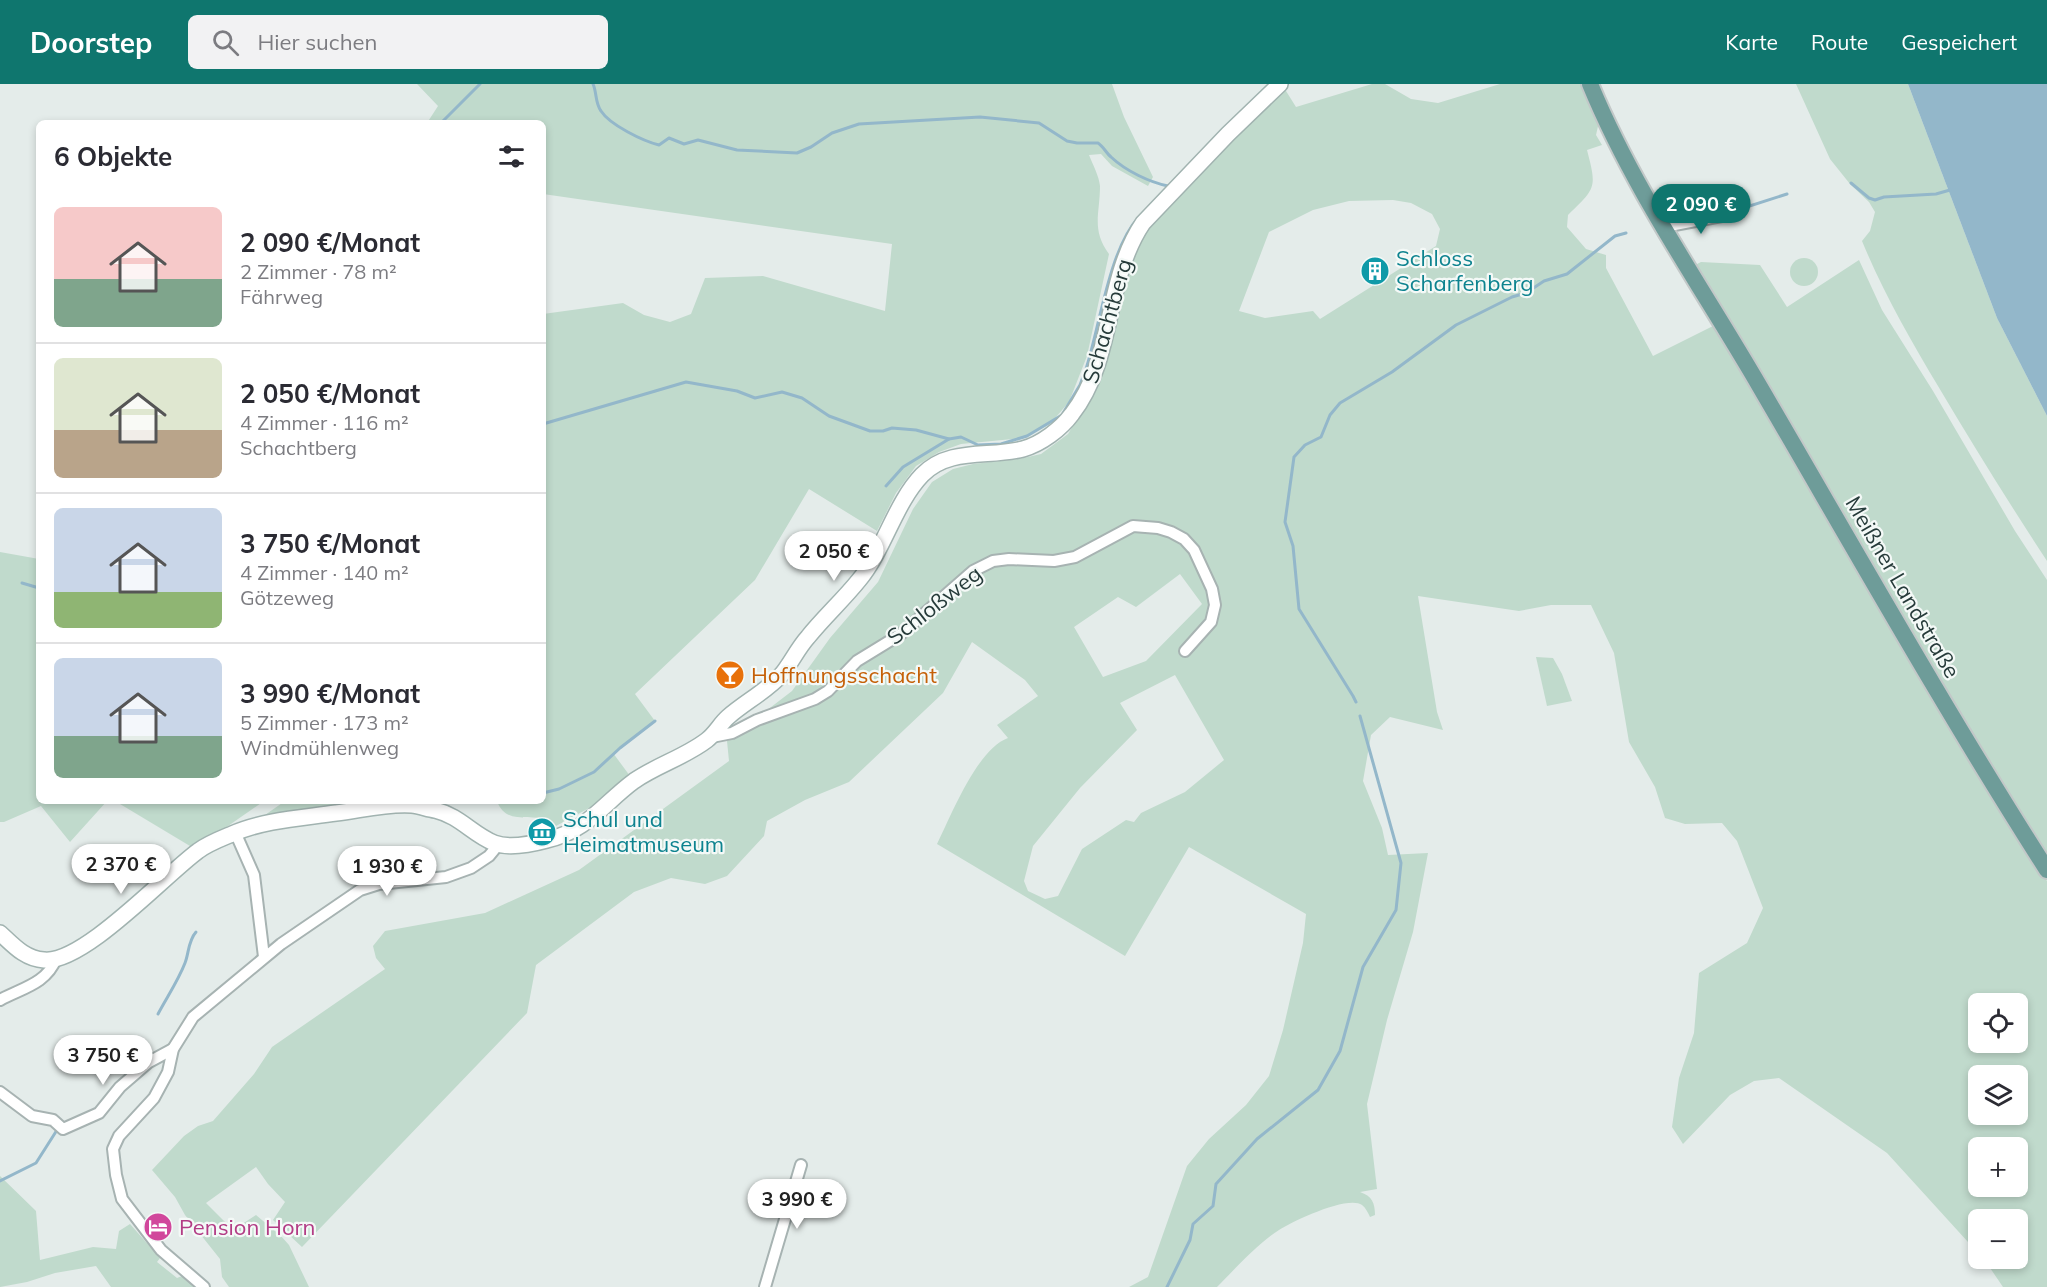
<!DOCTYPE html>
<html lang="de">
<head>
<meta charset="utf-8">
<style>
  :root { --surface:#fff; --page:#f2f2f3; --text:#2b2b33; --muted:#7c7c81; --line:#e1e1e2; --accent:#0f766e }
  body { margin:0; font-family:Mulish,sans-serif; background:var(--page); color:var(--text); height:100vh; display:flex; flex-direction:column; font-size:22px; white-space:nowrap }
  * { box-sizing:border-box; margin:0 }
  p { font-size:20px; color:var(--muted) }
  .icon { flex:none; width:33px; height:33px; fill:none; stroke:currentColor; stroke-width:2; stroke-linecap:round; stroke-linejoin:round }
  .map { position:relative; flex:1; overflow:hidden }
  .panel { position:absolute; left:36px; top:36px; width:510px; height:684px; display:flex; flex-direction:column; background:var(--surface); border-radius:9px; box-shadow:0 3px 9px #0003 }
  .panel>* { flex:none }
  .fabs { position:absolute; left:1968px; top:909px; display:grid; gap:12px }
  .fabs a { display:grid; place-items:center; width:60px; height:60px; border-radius:9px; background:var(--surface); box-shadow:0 3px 9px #0003; font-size:30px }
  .price { position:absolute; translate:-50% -51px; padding:0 14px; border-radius:21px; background:#fff; color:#222; font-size:20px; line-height:39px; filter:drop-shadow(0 2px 3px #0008) }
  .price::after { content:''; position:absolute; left:50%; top:36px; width:18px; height:14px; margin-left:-9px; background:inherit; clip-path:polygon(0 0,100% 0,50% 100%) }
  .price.current { background:var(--accent); color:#fff }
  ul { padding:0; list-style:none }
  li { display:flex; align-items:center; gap:18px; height:150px; padding:0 18px }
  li+li { border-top:2px solid var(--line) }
  li span { display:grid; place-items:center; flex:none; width:168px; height:120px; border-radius:9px; color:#555 }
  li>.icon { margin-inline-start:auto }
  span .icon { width:72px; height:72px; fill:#fffc; stroke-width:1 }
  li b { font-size:26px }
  h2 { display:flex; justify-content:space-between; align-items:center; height:72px; padding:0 18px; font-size:26px }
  header { display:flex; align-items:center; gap:36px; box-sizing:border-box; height:84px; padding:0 30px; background:var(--accent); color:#fff }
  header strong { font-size:28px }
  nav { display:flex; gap:33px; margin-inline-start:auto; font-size:21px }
  .search { width:420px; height:54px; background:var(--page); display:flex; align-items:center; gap:15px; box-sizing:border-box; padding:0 21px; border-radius:9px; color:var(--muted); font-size:22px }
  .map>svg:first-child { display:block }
  .green { fill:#c0dacc; fill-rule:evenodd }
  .water { fill:#93b7ca }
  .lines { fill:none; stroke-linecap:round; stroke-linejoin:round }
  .stream { stroke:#93b7ca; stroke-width:3 }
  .street-casing { stroke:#a7b3b2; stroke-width:14 }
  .secondary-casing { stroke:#a1b3b0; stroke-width:18 }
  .primary-casing { stroke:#c2c8c8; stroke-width:20 }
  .street { stroke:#fff; stroke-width:10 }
  .secondary { stroke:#fff; stroke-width:15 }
  .primary { stroke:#6e9c99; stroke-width:16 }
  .labels { text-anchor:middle; stroke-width:4.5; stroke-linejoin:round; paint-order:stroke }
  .culture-label { font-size:22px; fill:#0d838f; stroke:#f4f9f7; text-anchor:start }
  .street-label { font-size:22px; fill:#263b3a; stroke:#f4f9f7 }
  .food-label { font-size:22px; fill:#c56008; stroke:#f4f9f7; text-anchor:start }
  .hotel-label { font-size:22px; fill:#b23c85; stroke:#f4f9f7; text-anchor:start }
</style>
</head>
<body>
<header>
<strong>Doorstep</strong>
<div class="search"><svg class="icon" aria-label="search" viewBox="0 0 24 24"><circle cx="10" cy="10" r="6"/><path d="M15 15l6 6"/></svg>Hier suchen</div>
<nav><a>Karte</a><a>Route</a><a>Gespeichert</a></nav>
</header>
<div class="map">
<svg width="2047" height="1203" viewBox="0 0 2047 1203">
  <rect width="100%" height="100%" fill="#e4ecea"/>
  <g class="green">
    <path d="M417,0H1112L1124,33L1153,93L1148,102L1112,82L1101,70L1089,71C1093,81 1099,92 1100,102C1100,130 1091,145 1109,170L1087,272L1069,318L1050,340L1024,354L961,360L939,368L916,382L896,409L877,447L809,405L755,496L635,610L655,637L613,669L630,692L591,723L556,742C553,740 551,737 548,736C530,729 506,742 497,717H543V230L623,219L644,231L670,238L691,230L705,194L763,192L885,227L892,160L543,110V39H427L438,22Z"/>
    <path d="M1372,0H1385L1411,15L1438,19L1500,0H1582L1599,38L1596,51L1602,61L1587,66C1597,104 1596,104 1568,131L1567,143L1586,165L1606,171V184L1653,272L1713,242L1705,227L1709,229L2022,759L2047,797V1203H2003L1984,1175L2018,1174V1136H1978V1169L1887,1069L1779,994L1754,997L1730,1011L1683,1060L1672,1043L1679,994L1694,949L1699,889L1747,859L1763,824L1737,757L1722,739L1685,740L1665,734L1655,703L1629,658L1614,569L1591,521H1551L1519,527L1418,512L1437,628L1443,646L1390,633L1371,651L1363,697L1382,744L1388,771L1428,769L1413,848L1387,936L1367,1020L1377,1105L1360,1108C1372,1112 1375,1119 1375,1131L1370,1133C1368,1129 1366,1124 1362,1121C1348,1111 1293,1137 1279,1146C1258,1159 1235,1185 1217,1203H1129L1148,1193L1187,1082L1209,1055L1246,1021L1269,992L1283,946L1303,859L1306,830L1189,763L1125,872L937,760C951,732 977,665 1008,654L997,641L1038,612L1025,596L972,558L943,609L849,698L805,716L767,737L764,752L727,792L705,800L671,794L634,808L536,881L527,929L302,1163L273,1136L285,1118L268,1100L256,1083L206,1119L233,1146L256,1131L281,1152L289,1161L309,1203H229L222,1193L220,1175L185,1131L175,1113L152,1086L184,1052L198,1042L213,1037L254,990L272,963L385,885L376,874L373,862L385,847L485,829L579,786L729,677L727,657L792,607L830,554L878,498L913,425L932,398L953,385L973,380L1019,375L1041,370L1068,350L1089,315L1121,202L1139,154L1280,5L1286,7L1296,23ZM1393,116L1411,119L1432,130L1440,145L1436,162L1320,235L1313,227L1265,234L1239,227L1269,148L1313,126L1349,117ZM1180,490L1202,520L1146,577L1103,593L1074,543L1118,513L1136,523ZM1175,591L1224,676L1185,708L1141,729L1134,738L1126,736L1082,765L1058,812L1045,815L1028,807L1024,797L1033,762L1080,704L1137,646L1120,619ZM1978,920H2018V958H1978ZM1978,992H2018V1030H1978ZM1978,1064H2018V1102H1978Z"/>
    <path d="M1796,0H1908L1997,234L2047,332V477C2009,419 1973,361 1938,302C1910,255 1883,208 1862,157L1870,147L1875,128L1869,118L1850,100L1830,75Z"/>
    <circle cx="1804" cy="188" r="14"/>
    <path d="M1859,176L1882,226L1933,307L2015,447L2047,496V775L1973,656L1695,181L1701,178L1760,181L1787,223Z"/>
    <path d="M0,468L39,475V717H107L70,758L41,722L4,738H0Z"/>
    <path d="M1536,573L1553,574L1562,590L1572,617L1547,622Z"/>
    <path d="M115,717H264L195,765Z"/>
    <path d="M285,717H390L265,731Z"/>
    <path d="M0,1092L36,1127L40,1176L93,1163L116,1165L119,1147L130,1140L160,1174L157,1178L177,1194L182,1192L196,1203H111L96,1182L55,1189L27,1198L0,1203Z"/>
  </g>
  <path class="water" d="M1908,0H2047V332L1997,234Z"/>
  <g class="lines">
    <g class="stream">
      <path d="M593,0C597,9 595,19 601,27C610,41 643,57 659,61L669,54L684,60L698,56L737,66L797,69L811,63L832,49L859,40L980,33L1039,39L1067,57L1077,59H1098C1104,63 1106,69 1111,73C1126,87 1149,98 1168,102"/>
      <path d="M441,39L480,0"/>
      <path d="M1851,99L1869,114L1875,116L1884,113L1936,110L1950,106"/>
      <path d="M1734,127L1787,110"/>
      <path d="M543,340L686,298L737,307L755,314L782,308L802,314L829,332L870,347H883L892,344L916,346L949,355"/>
      <path d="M886,402L903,383L949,355L961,353L978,361L1001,360L1027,352L1062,331L1080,301L1086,285C1100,242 1109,165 1139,133"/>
      <path d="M22,499L39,504"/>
      <path d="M1356,618L1353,612L1299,525L1293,462L1285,438L1294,373L1305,361L1321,353L1330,331L1340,319L1392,288L1456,241L1512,213L1526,209L1544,197L1567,190L1615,152L1626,149"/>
      <path d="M543,709L559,705L594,688L620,664L655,637"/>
      <path d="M158,930C167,913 178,897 185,879C189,869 188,857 196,848"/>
      <path d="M0,1097L36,1079L57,1046"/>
      <path d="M1167,1203L1190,1156L1193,1140L1213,1122L1216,1100L1257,1055L1318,1006L1340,967L1363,883L1396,826L1401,779L1360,632"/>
    </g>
    <g class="street-casing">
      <g id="street">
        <path d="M1664,143L1732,130"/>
        <path d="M712,653L732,649L757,636L815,615L828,607L857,577L901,550L973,487L993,477L1009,475L1054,477L1075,473L1133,442L1158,444L1171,448L1184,455L1194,466L1212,505L1215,521L1211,538L1185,567"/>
        <path d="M235,748L254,791L264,873"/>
        <path d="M0,916C22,904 46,900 56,875"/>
        <path d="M0,1008L32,1032L53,1036L63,1045L99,1029L120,1003L149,978L173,965"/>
        <path d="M204,1203L161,1166L122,1115L116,1091L113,1065L119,1052L154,1014L168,988L173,965L193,933L281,860L360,806L379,800L446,793L471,784L489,772L498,761"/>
        <path d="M765,1203L801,1081"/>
      </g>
    </g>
    <g class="secondary-casing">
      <path id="secondary" d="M0,849C13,861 25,875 44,876C83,880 164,792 198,767C207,760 220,755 232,750C264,736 302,734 336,729C361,726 387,719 412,721C420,722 428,725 435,726C460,732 472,750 494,759C509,765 532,760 547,756C587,747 604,719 634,697C657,681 685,673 707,656C716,649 720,640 728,633C745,618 767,607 782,590C791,579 798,564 808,553C824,533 843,516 859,496C884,466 895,419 922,391C949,363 989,374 1023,365C1041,360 1061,345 1072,330C1115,275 1104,197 1143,139L1228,50L1280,0"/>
    </g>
    <g class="primary-casing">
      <path id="primary" d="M1590,0C1634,107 1702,203 1760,303C1854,464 1946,628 2047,786"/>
    </g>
    <use href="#street" class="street"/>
    <use href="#secondary" class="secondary"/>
    <use href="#primary" class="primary"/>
  </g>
  <defs>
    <g id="building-disc" transform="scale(1.5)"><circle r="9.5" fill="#0f9aa8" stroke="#f4f9f7"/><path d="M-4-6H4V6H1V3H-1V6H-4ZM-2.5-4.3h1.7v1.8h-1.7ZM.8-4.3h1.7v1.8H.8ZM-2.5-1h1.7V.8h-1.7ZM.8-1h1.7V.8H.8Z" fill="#fff"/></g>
    <g id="bar-disc" transform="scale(1.5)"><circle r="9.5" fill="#e8710a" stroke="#f4f9f7"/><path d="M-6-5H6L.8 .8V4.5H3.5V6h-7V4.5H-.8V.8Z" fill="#fff"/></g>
    <g id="museum-disc" transform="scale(1.5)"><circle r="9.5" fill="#0f9aa8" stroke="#f4f9f7"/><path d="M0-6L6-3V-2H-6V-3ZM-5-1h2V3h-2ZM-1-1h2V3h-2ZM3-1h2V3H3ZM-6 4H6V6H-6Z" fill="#fff"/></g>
    <g id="hotel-disc" transform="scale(1.5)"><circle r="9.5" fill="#d1479c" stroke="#f4f9f7"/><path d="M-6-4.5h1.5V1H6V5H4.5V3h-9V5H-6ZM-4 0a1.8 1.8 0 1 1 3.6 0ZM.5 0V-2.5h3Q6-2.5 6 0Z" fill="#fff"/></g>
  </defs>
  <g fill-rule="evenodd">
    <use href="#building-disc" x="1375" y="187"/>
    <use href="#bar-disc" x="730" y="591"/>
    <use href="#museum-disc" x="542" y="748"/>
    <use href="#hotel-disc" x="158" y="1143"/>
  </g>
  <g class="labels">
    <g class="culture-label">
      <text x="1396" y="182">Schloss<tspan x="1396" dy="25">Scharfenberg</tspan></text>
      <text x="563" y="743">Schul und<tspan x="563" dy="25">Heimatmuseum</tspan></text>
    </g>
    <g class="street-label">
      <text transform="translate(1107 237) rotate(-74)" y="8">Schachtberg</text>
      <text transform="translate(1903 503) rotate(60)" y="8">Meißner Landstraße</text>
      <text transform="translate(934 521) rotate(-38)" y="8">Schloßweg</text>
    </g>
    <g class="food-label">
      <text x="751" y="599">Hoffnungsschacht</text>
    </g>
    <g class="hotel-label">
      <text x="179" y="1151">Pension Horn</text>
    </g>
  </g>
</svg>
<div class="fabs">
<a><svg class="icon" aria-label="locate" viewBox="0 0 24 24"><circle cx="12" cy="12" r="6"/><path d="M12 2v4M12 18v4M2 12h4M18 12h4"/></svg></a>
<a><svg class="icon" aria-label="layers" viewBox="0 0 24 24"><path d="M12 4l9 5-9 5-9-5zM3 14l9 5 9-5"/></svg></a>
<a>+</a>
<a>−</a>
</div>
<b class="price current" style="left:1701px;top:151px">2 090 €</b>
<b class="price" style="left:834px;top:498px">2 050 €</b>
<b class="price" style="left:121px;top:811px">2 370 €</b>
<b class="price" style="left:387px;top:813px">1 930 €</b>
<b class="price" style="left:103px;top:1002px">3 750 €</b>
<b class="price" style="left:797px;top:1146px">3 990 €</b>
<section class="panel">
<h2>6 Objekte<svg class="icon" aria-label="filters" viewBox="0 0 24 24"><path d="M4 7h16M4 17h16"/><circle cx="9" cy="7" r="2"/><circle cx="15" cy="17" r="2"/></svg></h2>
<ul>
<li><span style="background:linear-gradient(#f6c9c9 60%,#7fa58c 0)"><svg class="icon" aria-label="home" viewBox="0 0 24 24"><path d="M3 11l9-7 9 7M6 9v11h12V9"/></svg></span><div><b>2 090 €/Monat</b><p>2 Zimmer · 78 m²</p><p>Fährweg</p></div></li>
<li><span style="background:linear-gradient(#dfe7d0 60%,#b9a48a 0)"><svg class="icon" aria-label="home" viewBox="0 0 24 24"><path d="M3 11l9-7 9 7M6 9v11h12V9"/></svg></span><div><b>2 050 €/Monat</b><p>4 Zimmer · 116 m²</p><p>Schachtberg</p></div></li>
<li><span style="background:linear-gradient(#c9d6e8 70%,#8fb573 0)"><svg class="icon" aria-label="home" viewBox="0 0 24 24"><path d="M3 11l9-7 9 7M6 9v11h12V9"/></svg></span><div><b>3 750 €/Monat</b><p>4 Zimmer · 140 m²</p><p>Götzeweg</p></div></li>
<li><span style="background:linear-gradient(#c9d6e8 65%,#7fa58c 0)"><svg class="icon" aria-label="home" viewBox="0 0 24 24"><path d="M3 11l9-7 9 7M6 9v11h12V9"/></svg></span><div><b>3 990 €/Monat</b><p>5 Zimmer · 173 m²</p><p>Windmühlenweg</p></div></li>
</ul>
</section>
</div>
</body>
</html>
